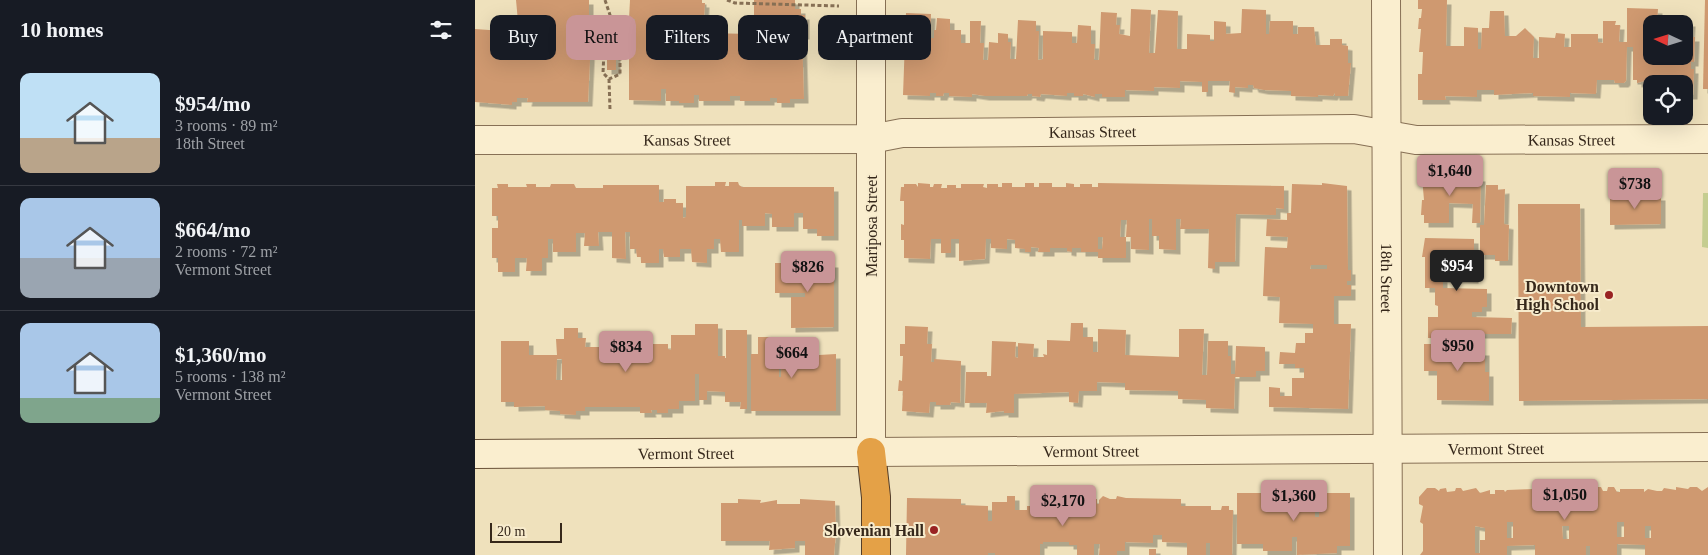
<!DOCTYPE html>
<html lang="en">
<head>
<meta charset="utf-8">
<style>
  :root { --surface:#171b24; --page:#20242c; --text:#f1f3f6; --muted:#9ea1a6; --line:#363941; --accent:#c99597 }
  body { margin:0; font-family:"Times New Roman",serif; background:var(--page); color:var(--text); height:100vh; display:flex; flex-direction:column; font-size:19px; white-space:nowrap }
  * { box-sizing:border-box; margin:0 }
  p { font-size:16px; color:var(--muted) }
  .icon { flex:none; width:28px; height:28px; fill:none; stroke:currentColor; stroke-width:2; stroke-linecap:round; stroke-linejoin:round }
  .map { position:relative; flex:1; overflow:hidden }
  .panel { display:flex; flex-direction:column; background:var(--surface); width:475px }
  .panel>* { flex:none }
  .guide { position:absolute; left:15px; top:15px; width:475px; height:45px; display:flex; gap:10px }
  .needle { width:32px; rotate:274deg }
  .fabs { position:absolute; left:1168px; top:15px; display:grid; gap:10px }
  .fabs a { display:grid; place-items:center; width:50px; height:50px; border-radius:10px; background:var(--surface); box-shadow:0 5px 20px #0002; font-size:25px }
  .scale { position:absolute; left:15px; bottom:12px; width:72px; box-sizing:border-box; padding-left:5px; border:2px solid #36281b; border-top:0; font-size:14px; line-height:18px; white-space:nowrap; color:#36281b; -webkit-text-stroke:4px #f7ebcc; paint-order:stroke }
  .price { position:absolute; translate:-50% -42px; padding:0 11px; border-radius:5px; background:var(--accent); color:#111; font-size:16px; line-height:32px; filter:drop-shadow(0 1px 2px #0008) }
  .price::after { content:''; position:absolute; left:50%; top:30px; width:15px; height:11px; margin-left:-8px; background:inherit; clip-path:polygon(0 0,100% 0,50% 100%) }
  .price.current { background:#222; color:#fff }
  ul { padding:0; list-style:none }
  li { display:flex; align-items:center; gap:15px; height:125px; padding:0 20px }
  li+li { border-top:1px solid var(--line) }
  li span { display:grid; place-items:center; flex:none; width:140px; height:100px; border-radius:10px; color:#555 }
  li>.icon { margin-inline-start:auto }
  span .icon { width:60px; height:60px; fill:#fffc; stroke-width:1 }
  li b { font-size:21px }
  h2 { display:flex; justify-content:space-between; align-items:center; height:60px; padding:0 20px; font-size:21px }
  .chip { padding:0 18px; border-radius:10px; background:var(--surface); box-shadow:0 5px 20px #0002; font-size:18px; line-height:45px }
  .chip.current { background:var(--accent); color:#111 }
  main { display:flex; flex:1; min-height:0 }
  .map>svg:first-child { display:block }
  .green { fill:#c5cd90 }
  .building { fill:#cf9970; fill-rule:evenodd; filter:url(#shadow) }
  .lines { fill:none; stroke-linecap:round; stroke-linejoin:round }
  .minor-casing { stroke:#877055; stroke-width:30 }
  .tertiary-casing { stroke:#877055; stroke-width:30 }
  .secondary-casing { stroke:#695138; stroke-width:30 }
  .motorway-casing { stroke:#543e2a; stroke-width:30 }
  .path { stroke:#877055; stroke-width:3; stroke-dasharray:4 2.5; stroke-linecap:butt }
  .minor { stroke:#faeecf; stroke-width:28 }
  .tertiary { stroke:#faeecf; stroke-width:28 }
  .secondary { stroke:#faeecf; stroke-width:28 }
  .motorway { stroke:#e4a147; stroke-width:28 }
  .poi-dot { fill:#992323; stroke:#f7ebcc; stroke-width:2 }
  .labels { text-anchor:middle; stroke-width:4; stroke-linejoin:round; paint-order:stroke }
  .street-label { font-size:16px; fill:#36281b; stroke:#f7ebcc }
  .poi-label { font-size:16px; font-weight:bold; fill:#36281b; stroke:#f7ebcc; text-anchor:end }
</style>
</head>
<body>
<main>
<section class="panel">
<h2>10 homes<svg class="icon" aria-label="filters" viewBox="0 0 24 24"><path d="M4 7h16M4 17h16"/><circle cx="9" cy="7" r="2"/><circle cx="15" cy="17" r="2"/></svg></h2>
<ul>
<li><span style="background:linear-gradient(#bfe0f5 65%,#b9a48a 0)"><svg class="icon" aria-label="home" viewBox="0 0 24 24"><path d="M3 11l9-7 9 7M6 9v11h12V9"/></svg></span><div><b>$954/mo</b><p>3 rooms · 89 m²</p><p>18th Street</p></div></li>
<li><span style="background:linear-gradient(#a9c7e8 60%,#9aa5b1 0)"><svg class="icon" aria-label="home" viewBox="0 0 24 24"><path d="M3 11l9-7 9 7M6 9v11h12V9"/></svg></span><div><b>$664/mo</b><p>2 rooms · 72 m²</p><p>Vermont Street</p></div></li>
<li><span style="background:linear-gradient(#a9c7e8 75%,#7fa58c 0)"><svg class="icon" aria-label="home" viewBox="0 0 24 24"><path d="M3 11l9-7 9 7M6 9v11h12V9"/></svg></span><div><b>$1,360/mo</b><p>5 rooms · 138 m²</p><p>Vermont Street</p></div></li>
</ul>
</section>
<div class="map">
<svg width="1233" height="555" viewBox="0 0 1233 555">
  <defs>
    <filter id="shadow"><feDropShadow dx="4.5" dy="4.5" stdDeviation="0" flood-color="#0004"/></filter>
  </defs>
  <rect width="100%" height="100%" fill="#efe1bc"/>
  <path class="green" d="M1228,193H1233V248L1227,247Z"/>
  <g class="building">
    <path d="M41,0H114V27H111V39H116L113,102H52L53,98H42V102H37V105L0,102V29L44,32Z"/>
    <path d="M155,0H227V3H230L228,33L279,34V0H320V9H326V15H330V35H327L329,99H315V103H302V98H295V101H265V96H255V101H224V95H219V103H204V101H191V89H186V101L154,100V31H160V19H154Z"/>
    <path d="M943,0H972L971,46H989V27L1003,28V49H1006L1007,28H1014L1015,11H1029L1030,36H1041L1050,28L1059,37L1058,58H1064V37L1080,38L1081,33L1090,34L1089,47H1096V34H1123V42L1128,43V21H1141L1140,25H1145L1144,42H1152V8L1183,9L1182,24H1176V56H1209V24H1186V22H1216L1215,37H1220L1219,62H1216V69H1219L1218,95H1209V84H1185V77L1162,83V80H1158V47H1152L1151,81L1149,83H1140L1139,80H1122L1121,94L1095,93V97L1058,96V93L1019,95V90H1002V97L970,96L971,100H943V74H947L948,52H944L946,29H943L944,18H946L947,9H943Z"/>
    <path d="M1230,0H1233V89H1228Z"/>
    <path d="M656,9L676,10L674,53H680L683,10L703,11L702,49H712V34L735,35V41H739V21L751,22V34L766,33L767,9L791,10V34H794L795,21H818V34H823V27H839L841,45H855V39H867V45L873,46V63H876L873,96H860V93L858,96L843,95V97L816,96V91L789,90L779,88L778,85H773V88L760,87V93L754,92L755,81H733V92H727V82L705,81V88L679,87V91L650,90V97H627V94H620V97L608,94V96H599V93H592V96L566,94L565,97L557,96V94H553L552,96H510L497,94V97L474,96V93H469L468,96H461V93H455V96L428,95L431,13L456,14L455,38H459V30H461L462,18L475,19V30H486V43H495V21H506L505,43H509L508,60H513L514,42L523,43V33L533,34V42H536L535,59H541L543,20L561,21V31H564L563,60L568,59V31L597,32V43H602L603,25L616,26V44H620L619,60H624L626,12L642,13L641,25H645L644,34L655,36Z"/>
    <rect x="132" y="55" width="9" height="15"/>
    <path d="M947,177H1006L1005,223H997L998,204L974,203V223H949V215H946L947,200H949Z"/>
    <path d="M240,182H251L250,186H254V182H263L264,185L267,187H359V236H342V229H328V213H319V227H297V214L290,213V226H267V220H264V252H246L245,239H239V249H232V263L217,262L216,249H205V257H189L188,249H184V263H166V257H162L161,249H155V232H150L151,259L137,258V232H123L124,246H109L110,233H101V252H78V239H73V258H67V271H51L52,258H40V272H23V258H17V228H23V216H17V188H23L22,184H33V187H52L51,184H61V187H75L76,184H99L101,188H128V185H184V202H189V199H201V203H208V218L211,217V186H240Z"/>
    <path d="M443,183L455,184V187H458L459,184H467L466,188H472V185H481V188H486V184H509L508,187L512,188V184H523V187H527V183H537V187H550V183H559V187H564V183H577V187H591V183L599,184V187H605V184H617V187H623V183L809,186V209L801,208V215L761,214L760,262H740V269L733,268L734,229H705L706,219H701V250L684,249V236H677V219H674V250L656,249V237H651L652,220H646L645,237H651V258H623V252H606V248H597V252L592,251V248H575V252H563L564,248L556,247V252H550V249L540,248V240L532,239V249L516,248V239H511L510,259L484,261V239H476V253H466V239H456L455,259L429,258V240H426V224L429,225V201H425L426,187H429V184H441L443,187ZM623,237H628L627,249H623Z"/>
    <path d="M847,183L872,186L873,270H876V281H872V285H876V296H859V324H876L873,409L794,407V387L805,388V396H817V378H829V368H820V364H804L805,352L820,353L821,343H830V333H838V324L804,323L805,297L788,296L790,247L812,248L813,237L791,236L792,219L812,220V213H816L817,184L847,185ZM836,265H852V269H835Z"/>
    <path d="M1011,185H1023V190L1030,189L1029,224L1034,225L1033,261H1020V255H1005V225H1009Z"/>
    <path d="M1135,196H1186V224L1135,225Z"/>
    <path d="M1043,204H1105L1106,327L1233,326V399L1044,401Z"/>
    <path d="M950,238L999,239V279L968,278V288L1012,289V307H1007V312H997V317L1037,318L1036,334H991V339L953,338V317H963V306L960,305V288H950V257H947Z"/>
    <path d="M300,263H359V327L316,328V297H330V293H300Z"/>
    <path d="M596,323H608V337H618V352H623V329L651,330L650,355L704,357V329H729L727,375H732L733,341H753V356H756V374H760L761,346L790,347V371H781V377H760L759,409L731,408V400L703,399V391L650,390V383L622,382V391H604L603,403L594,402V392L539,394V413H529V411L511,413L512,403H490L491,372H512V376H516L517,341L541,342L540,357L543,358V343L559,344L558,357H569L568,354L572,355V340L595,341Z"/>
    <path d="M220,324H243V356H250V358H251V330H272V409H265L266,402H250V392L232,391V400H224V374H220V401H204V409H193V413H182V410H176L177,413H165V407H110V411H101V415L85,414V411L70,410V406L39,407V402H26V341H54V355H82L81,339H89V328H103V338H111L110,347H135V355H141V349H155L154,354H165V344H193V349L196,350V335H220ZM82,359H87V380H81Z"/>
    <path d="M430,326L453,327L452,344H457L456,362H459V359L486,361L485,403L476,402L475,405H461V402H455L454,413L427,411L428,391H423L424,380L427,381L428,356H425V344H430Z"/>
    <path d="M283,337H304V377H306L307,342H327V356L361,354V411H276V354H283Z"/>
    <path d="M949,344H989V350H995V345H1004V351H1010V372H1014V401L962,400V371H949Z"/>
    <path d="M1103,487H1111V492H1117L1119,487H1126L1128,491H1132L1133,487H1139L1142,492H1145V489H1169V492L1173,489L1182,491H1187L1189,488L1201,490V487L1213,489L1215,487H1222L1227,491L1233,487V555H1170V545L1142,544V555H1115V546H1111V555H1060V545L1032,546V555H945L948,551V524L945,522L948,506L944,504V497L952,488H960L964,491L965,489L971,488L972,492L980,491L981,488H986L988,491L1001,488L1005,493L1015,490V494H1020V490H1029L1030,492L1032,490L1060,489V492H1083V503H1087V488H1099V491H1103ZM1032,522H1038V538H1032ZM1142,522H1149V537H1142ZM1000,526L1010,528V540H1005V553H1000ZM1087,526H1094V539H1088ZM1170,526H1176V538H1170Z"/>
    <path d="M762,493H817V506L833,507V496H840V517H844V493H875V546H862V553L822,555V537H817V551H788V544H762Z"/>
    <path d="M532,496H540V510H552V506H594L595,498L622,499V504H624V500L628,496L635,499H641L642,496L651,498L706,499V506H736V510H746L747,506H754V510H758L757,555H735V543H731V555H712V543L687,542V535H678V543L650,542V551H642V555H624L625,544H619V555H602V545H594V542H568V544H565V555H520V553H513V555H431L432,498L486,499V505L513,506V521H517V502H532Z"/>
    <path d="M263,499L286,500L285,503L302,500V504H325V499L360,501L361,532L359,555H330V541H320V548L294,550L295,541H246V503H263Z"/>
    <rect x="674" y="549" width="7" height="6"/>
  </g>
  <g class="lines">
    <g class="minor-casing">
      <g id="minor">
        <path id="s1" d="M911,0L913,555"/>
        <path id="s2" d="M0,140L396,139L427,133H451L879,129L941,140L1233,139"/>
        <path id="s3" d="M396,452L1233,447"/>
      </g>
    </g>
    <g class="tertiary-casing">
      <path id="tertiary" d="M396,0V452"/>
    </g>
    <g class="secondary-casing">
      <g id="secondary">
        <path id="s4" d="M0,454L396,452"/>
      </g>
    </g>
    <g class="motorway-casing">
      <path id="motorway" d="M396,452L401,497V555"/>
    </g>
    <g class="path">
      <path d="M130,0L136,18L135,45L129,51L128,73L134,79L145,74V53L135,45"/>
      <path d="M252,0L260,3L364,6"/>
      <path d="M134,79L135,110"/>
    </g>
    <use href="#minor" class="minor"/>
    <use href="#tertiary" class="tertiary"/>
    <use href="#secondary" class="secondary"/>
    <use href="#motorway" class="motorway"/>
  </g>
  <g class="poi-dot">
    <circle cx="1134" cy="295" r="5"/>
    <circle cx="459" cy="530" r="5"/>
  </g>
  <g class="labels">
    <g class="street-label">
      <text dy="6" stroke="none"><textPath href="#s2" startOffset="618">Kansas Street</textPath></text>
      <text dy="6" stroke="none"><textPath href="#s2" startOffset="212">Kansas Street</textPath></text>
      <text dy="6" stroke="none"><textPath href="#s2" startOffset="1098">Kansas Street</textPath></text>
      <text transform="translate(396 226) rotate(-90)" y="6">Mariposa Street</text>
      <text dy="6" stroke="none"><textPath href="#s1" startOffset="278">18th Street</textPath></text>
      <text dy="6" stroke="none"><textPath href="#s3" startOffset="625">Vermont Street</textPath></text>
      <text dy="6" stroke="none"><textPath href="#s3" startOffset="220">Vermont Street</textPath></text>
      <text dy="6" stroke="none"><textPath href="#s4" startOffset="211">Vermont Street</textPath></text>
    </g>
    <g class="poi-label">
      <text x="1124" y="292">Downtown<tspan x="1124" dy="18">High School</tspan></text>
      <text x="449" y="536">Slovenian Hall</text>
    </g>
  </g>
</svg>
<div class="fabs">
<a><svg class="needle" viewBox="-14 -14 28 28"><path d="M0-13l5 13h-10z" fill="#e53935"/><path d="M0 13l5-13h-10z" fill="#9ea1a6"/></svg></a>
<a><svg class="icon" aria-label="locate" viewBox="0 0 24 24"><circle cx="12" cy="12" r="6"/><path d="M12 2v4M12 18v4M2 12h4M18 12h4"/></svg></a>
</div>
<div class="scale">20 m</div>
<b class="price" style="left:975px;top:197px">$1,640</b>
<b class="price" style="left:1160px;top:210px">$738</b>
<b class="price current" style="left:982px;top:292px">$954</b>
<b class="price" style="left:333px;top:293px">$826</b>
<b class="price" style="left:983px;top:372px">$950</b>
<b class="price" style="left:151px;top:373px">$834</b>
<b class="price" style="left:317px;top:379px">$664</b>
<b class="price" style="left:1090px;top:521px">$1,050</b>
<b class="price" style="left:819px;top:522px">$1,360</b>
<b class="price" style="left:588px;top:527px">$2,170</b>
<div class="guide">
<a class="chip">Buy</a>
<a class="chip current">Rent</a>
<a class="chip">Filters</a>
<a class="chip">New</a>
<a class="chip">Apartment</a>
</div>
</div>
</main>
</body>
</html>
